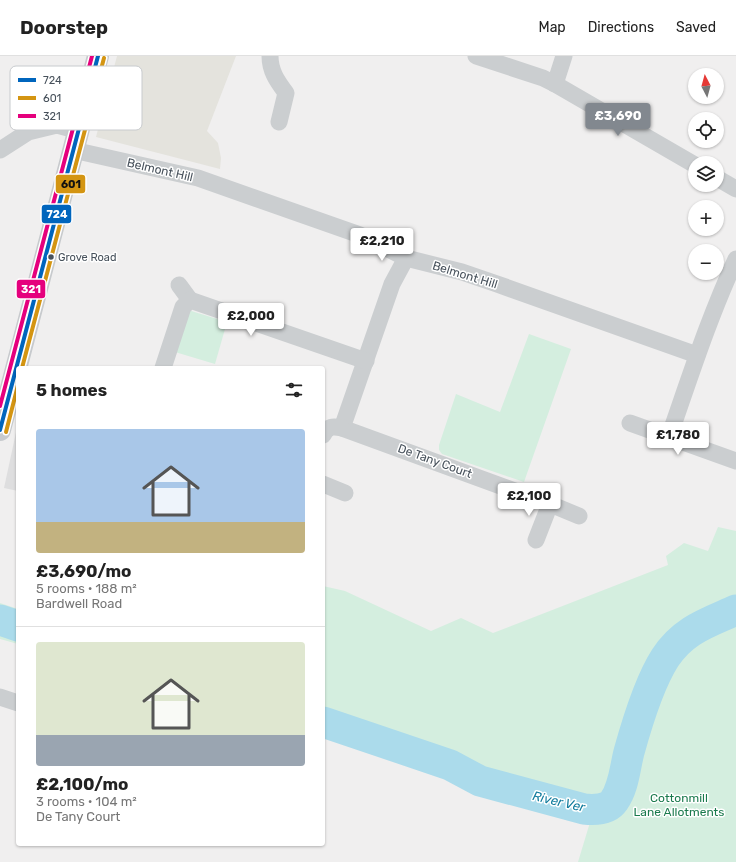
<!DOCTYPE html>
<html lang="en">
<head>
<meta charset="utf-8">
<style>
  :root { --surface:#fff; --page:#f6f6f6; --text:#222; --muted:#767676; --line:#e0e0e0; --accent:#82888f }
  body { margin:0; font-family:Rubik,sans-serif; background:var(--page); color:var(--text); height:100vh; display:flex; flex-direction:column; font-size:15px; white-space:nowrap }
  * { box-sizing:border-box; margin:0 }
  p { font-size:13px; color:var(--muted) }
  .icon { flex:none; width:22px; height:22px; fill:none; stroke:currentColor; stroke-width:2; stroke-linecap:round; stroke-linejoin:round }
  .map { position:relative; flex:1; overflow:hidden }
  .side { position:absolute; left:16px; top:310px; width:309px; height:480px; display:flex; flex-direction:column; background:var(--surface); border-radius:4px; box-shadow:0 1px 3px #0004 }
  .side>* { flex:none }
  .needle { width:26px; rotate:354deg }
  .tools { position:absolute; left:688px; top:12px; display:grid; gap:8px }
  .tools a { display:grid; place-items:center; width:36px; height:36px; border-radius:50%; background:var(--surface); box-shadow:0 1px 3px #0004; font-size:20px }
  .price { position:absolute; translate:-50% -34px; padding:0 9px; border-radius:4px; background:#fff; color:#222; font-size:13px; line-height:26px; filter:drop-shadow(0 1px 2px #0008) }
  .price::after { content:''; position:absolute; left:50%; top:24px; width:12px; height:9px; margin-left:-6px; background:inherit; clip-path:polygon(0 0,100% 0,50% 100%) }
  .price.selected { background:var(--accent); color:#fff }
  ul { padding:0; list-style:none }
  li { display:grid; align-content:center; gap:8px; height:212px; padding:0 20px }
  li+li { border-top:1px solid var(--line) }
  li span { display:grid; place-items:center; height:124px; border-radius:4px; color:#555 }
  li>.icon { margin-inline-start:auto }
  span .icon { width:72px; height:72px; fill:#fffc; stroke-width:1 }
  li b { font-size:17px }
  h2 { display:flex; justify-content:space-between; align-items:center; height:48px; padding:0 20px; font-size:17px }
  header { display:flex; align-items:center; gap:24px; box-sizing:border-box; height:56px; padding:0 20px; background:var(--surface); border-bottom:1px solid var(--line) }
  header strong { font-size:19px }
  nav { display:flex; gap:22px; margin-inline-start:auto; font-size:14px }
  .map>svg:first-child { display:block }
  .commercial { fill:#e4e3dd }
  .education { fill:#dededf }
  .green { fill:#d4eedf }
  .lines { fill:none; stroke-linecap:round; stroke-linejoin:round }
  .river { stroke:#abdbeb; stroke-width:31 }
  .minor { stroke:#cbced0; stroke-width:17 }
  .major { stroke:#c7cacd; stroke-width:22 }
  .bus-1-casing { stroke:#fff; stroke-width:7 }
  .bus-2-casing { stroke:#fff; stroke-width:7 }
  .bus-3-casing { stroke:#fff; stroke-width:7 }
  .bus-1 { stroke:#0065bd; stroke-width:4 }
  .bus-2 { stroke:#d49512; stroke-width:4 }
  .bus-3 { stroke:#e5007d; stroke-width:4 }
  .bus-dot { fill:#47515b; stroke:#fff; stroke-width:1.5 }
  .labels { text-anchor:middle; stroke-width:3; stroke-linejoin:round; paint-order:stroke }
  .bus-label { font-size:11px; fill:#47515b; stroke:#fff; text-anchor:start }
  .street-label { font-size:12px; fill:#47515b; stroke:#fff }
  .park-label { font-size:12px; fill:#1a7a4d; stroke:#fff }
  .water-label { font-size:13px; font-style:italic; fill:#117c9d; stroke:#fff }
  .key { fill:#fff; stroke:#c8cbce; stroke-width:1 }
  .key-label { font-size:11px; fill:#47515b }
  .line-badge { stroke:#fff; stroke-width:1.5 }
  .badge-label { font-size:11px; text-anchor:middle; font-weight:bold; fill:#fff }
  .pale-badge-label { font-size:11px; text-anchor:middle; font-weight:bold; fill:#111 }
</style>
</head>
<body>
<header>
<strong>Doorstep</strong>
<nav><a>Map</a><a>Directions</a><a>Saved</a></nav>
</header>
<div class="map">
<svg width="736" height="806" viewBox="0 0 736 806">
  <rect width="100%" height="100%" fill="#f0efef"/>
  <path class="commercial" d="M117,0H236L207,75L218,87L221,102L220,113L96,81Z"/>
  <path class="education" d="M18,367V435L4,432Z"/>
  <g class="green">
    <path d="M188,254L227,266L215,308L175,296Z"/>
    <path d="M529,278L571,293L524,426L442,398L439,394V389L456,338L500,356Z"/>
    <path d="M718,471L736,475V806H578L591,763L466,729L434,711L389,698L365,687L323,674V530L345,535L431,575L461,562L493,577L668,509L666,500L684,487L708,495Z"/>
    <path d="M0,547L18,553V588L0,583Z"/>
  </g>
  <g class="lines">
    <g class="river">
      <path d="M0,564L18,570"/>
      <path d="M323,666L450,709L480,725L584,753C593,754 608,754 614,745C624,731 625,711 629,696C637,667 649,627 665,602C683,574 707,567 736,554"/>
    </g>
    <g class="minor">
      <path d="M270,0C270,15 277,25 286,37L279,66"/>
      <path d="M476,0L543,22L555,28L695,109"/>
      <path d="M555,28L564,0"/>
      <path d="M0,94L28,76L57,69L79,75"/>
      <path d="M73,94L198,122L360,179L406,202L462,216L497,228L697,299"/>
      <path d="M717,122L736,133"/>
      <path d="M406,202L392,228L342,372L550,448L579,460"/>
      <path d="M179,229L190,244"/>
      <path d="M163,312L183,251L190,244L366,305"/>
      <path d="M630,367L736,405"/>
      <path d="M323,379C328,370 333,370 342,372"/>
      <path d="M669,381C690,321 709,261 736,203"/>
      <path d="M323,428L345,437"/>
      <path d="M536,484L550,448"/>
      <path d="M0,641L18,647"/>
    </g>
    <path class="major" d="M0,374L98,0"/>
    <g class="bus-1-casing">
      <path id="bus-1" d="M0,374L98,0"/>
    </g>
    <g class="bus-2-casing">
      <g id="bus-2">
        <path d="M22,312L104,2"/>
        <path d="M6,376L18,329"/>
      </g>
    </g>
    <g class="bus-3-casing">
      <path id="bus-3" d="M0,350L92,0"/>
    </g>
    <use href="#bus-1" class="bus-1"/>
    <use href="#bus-2" class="bus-2"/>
    <use href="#bus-3" class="bus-3"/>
  </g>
  <circle class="bus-dot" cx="51" cy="201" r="3.5"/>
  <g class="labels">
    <g class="bus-label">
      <text x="58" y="205">Grove Road</text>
    </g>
    <g class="street-label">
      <text transform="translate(160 114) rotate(13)" y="4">Belmont Hill</text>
      <text transform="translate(465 219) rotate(17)" y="4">Belmont Hill</text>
      <text transform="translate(435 405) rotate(20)" y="4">De Tany Court</text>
    </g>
    <g class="park-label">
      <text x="679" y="746">Cottonmill<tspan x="679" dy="14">Lane Allotments</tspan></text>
    </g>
    <g class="water-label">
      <text transform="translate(559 745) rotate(13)" y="5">River Ver</text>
    </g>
  </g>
  <rect x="10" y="10" width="132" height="64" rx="6" class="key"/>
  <rect x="18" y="22" width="18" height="4" fill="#0065bd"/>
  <rect x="18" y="40" width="18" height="4" fill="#d49512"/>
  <rect x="18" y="58" width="18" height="4" fill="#e5007d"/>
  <g class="key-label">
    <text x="43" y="28">724</text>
    <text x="43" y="46">601</text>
    <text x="43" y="64">321</text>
  </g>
  <g class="line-badge">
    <rect x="55" y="118" width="31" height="20" rx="4" fill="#d49512"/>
    <rect x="41" y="148" width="31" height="20" rx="4" fill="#0065bd"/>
    <rect x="16" y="223" width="30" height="20" rx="4" fill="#e5007d"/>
  </g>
  <g class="badge-label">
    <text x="57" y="162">724</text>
    <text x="31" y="237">321</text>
  </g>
  <g class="pale-badge-label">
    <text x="71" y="132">601</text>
  </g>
</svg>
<div class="tools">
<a><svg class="needle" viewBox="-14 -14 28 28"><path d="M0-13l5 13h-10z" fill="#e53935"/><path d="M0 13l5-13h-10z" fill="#767676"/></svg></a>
<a><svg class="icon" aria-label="locate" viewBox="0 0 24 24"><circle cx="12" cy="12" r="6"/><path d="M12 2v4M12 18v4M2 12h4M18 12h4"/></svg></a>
<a><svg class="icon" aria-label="layers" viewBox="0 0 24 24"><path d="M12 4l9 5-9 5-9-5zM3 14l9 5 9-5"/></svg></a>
<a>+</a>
<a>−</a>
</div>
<b class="price selected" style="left:618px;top:81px">£3,690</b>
<b class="price" style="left:382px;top:206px">£2,210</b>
<b class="price" style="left:251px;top:281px">£2,000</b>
<b class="price" style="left:678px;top:400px">£1,780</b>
<b class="price" style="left:529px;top:461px">£2,100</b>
<section class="side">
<h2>5 homes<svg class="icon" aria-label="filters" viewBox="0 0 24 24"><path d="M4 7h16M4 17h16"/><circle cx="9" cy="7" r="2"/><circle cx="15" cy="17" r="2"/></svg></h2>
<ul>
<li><span style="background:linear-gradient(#a9c7e8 75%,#c2b280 0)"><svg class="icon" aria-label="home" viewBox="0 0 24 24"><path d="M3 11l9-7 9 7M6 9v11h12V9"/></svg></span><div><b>£3,690/mo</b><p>5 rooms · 188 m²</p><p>Bardwell Road</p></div></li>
<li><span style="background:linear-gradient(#dfe7d0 75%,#9aa5b1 0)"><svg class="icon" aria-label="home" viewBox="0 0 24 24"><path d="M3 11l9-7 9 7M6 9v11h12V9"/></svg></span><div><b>£2,100/mo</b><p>3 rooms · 104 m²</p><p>De Tany Court</p></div></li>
</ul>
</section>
</div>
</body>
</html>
